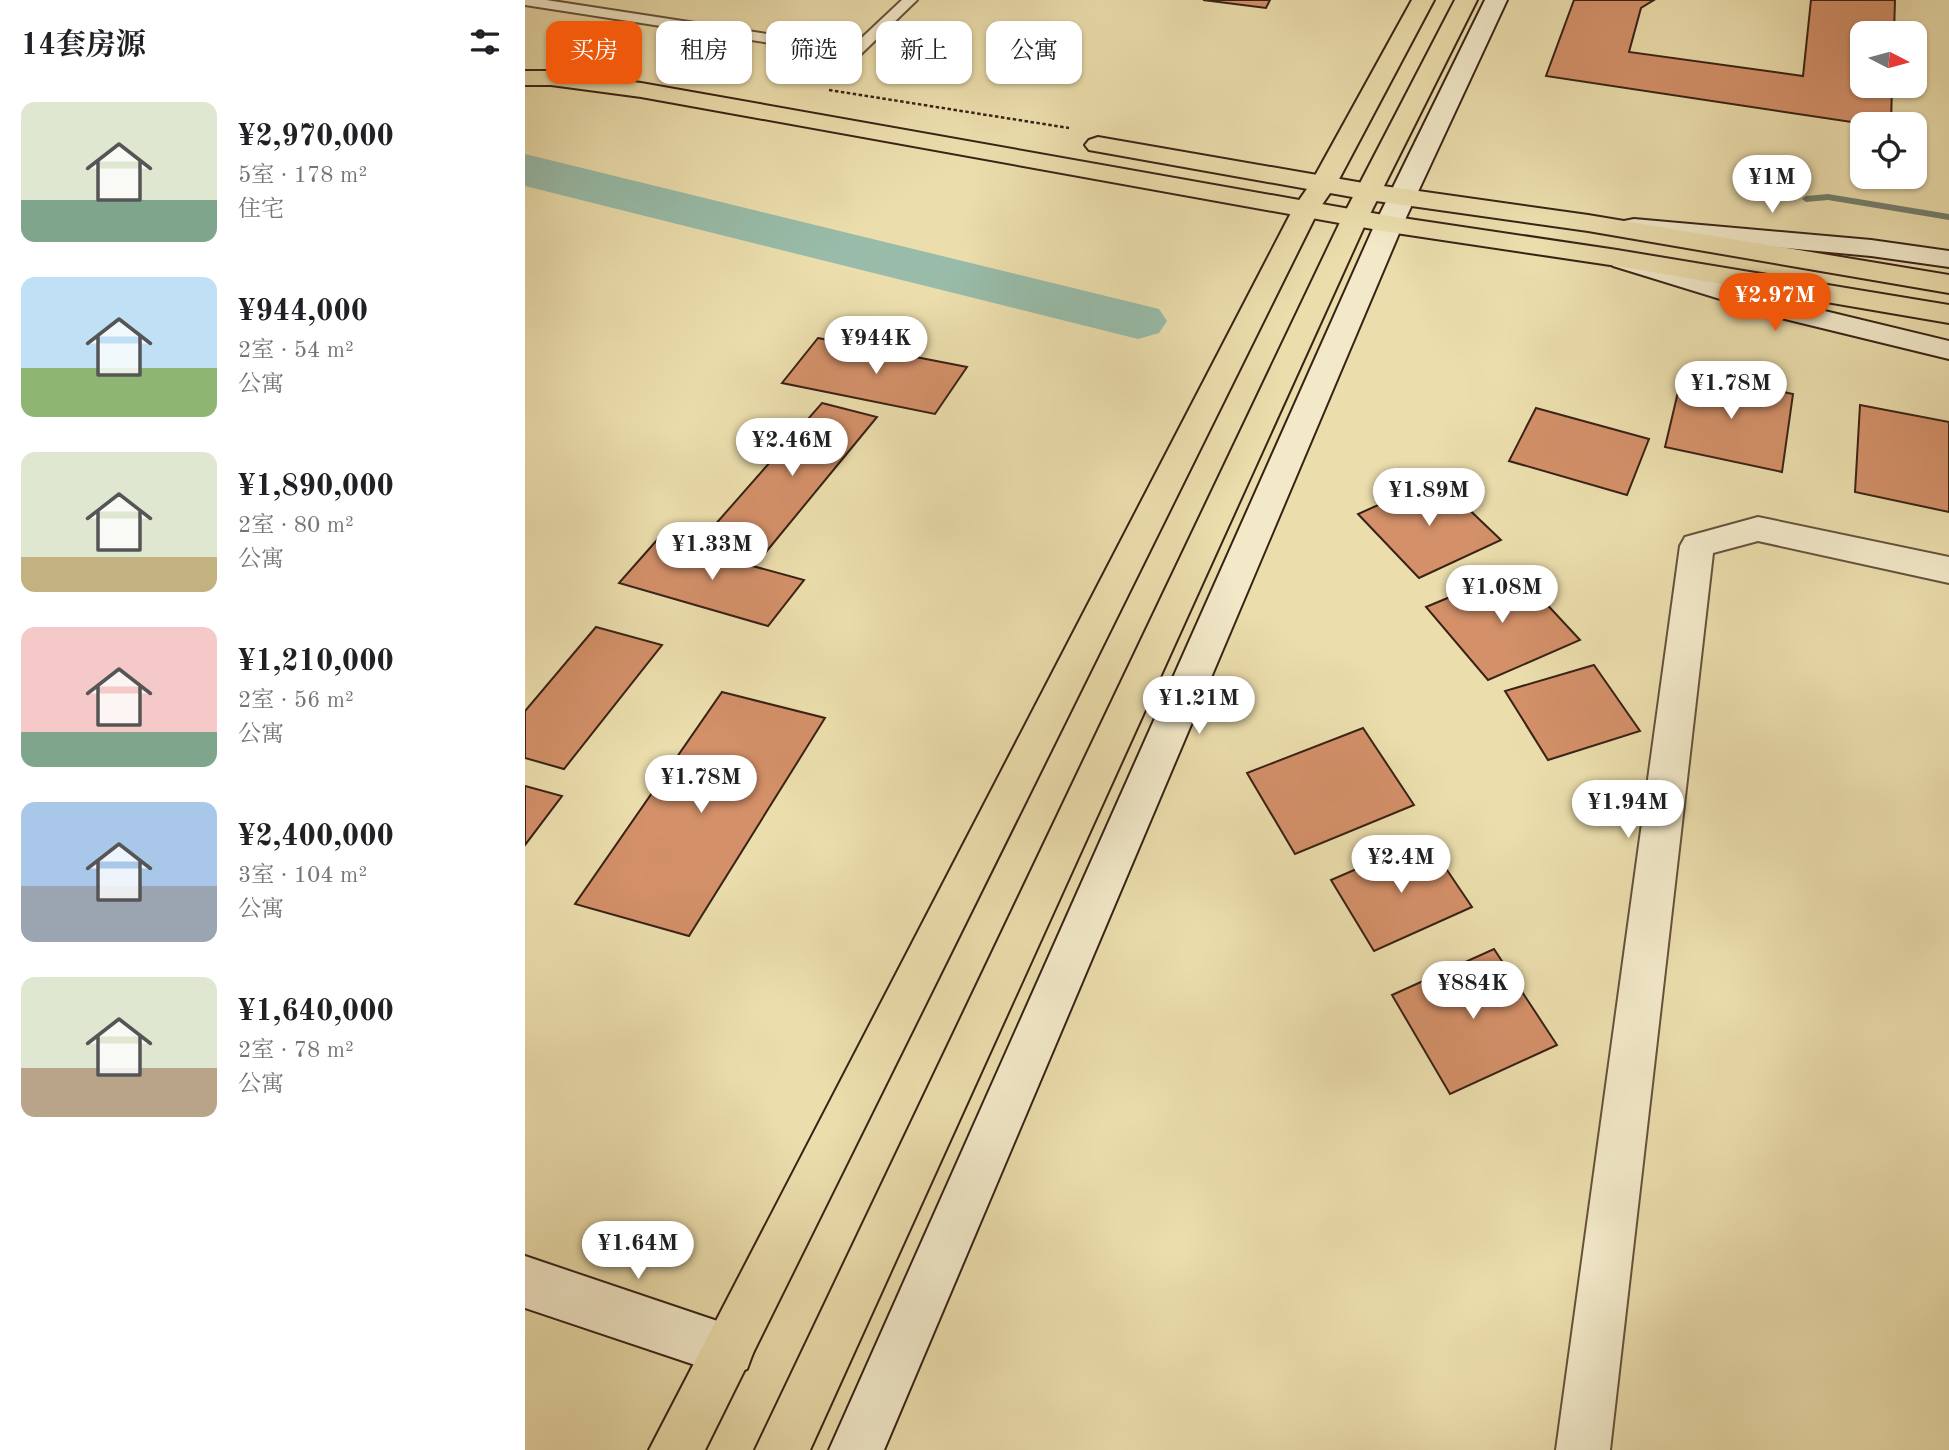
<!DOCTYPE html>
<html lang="zh">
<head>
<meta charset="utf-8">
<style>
  :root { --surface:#fff; --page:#f6f6f6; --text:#202124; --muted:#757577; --accent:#ea580c }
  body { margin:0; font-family:"Old Standard TT","Noto Serif SC",serif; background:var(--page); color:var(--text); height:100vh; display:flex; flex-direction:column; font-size:26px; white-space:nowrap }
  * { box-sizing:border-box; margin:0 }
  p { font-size:23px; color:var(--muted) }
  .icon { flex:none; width:38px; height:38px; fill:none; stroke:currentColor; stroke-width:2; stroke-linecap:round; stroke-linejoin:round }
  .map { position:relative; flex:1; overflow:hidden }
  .sheet { display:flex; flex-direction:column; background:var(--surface); width:525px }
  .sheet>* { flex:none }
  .top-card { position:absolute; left:21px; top:21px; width:665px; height:63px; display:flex; gap:14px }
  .needle { width:46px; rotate:96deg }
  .buttons { position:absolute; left:1325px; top:21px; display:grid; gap:14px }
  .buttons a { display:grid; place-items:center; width:77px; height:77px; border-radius:14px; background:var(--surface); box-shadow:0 2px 5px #0004; font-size:35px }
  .price { position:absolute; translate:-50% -60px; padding:0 16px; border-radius:24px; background:#fff; color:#222; font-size:23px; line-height:46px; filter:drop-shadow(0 2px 4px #0008) }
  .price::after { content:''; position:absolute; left:50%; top:42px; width:21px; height:16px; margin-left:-10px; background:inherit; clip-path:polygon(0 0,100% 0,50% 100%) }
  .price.current { background:var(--accent); color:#fff }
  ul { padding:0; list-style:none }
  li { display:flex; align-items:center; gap:21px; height:175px; padding:0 21px }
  li span { display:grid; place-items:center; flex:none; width:196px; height:140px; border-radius:14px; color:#555 }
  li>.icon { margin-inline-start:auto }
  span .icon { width:84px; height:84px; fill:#fffc; stroke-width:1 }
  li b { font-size:30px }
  h2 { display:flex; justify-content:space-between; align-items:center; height:84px; padding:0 21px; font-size:30px }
  .pill { padding:0 24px; border-radius:14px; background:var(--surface); box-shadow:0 2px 5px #0004; font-size:24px; line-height:63px }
  .pill.current { background:var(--accent); color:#fff }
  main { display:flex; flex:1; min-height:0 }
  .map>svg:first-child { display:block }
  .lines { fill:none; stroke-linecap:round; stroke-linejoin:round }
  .stream { fill:#727e6e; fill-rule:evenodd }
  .river { fill:#98bca9; fill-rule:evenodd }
  .building { fill:#d39069; stroke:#392216; stroke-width:2 }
  .lane-casing { stroke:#66513c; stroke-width:4 }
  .street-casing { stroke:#66513c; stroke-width:4 }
  .secondary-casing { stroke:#392216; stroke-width:4 }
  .primary-casing { stroke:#392216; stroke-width:4 }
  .highway-casing { stroke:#392216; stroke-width:4 }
  .path { stroke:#392216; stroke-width:2.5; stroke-dasharray:3.5 2.5; stroke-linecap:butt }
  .lane { fill:#f2e9c9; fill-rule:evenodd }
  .street { fill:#f2e9c9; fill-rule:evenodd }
  .secondary { fill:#f2e9c9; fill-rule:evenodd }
  .primary { fill:#ebddac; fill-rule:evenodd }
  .highway { fill:#ebddac; fill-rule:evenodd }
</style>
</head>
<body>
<main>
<section class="sheet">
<h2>14套房源<svg class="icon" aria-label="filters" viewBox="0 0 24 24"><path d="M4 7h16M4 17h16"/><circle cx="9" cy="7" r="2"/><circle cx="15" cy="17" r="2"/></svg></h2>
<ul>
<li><span style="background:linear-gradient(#dfe7d0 70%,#7fa58c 0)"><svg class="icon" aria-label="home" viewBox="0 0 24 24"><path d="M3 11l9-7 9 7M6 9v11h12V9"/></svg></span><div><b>¥2,970,000</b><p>5室 · 178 m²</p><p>住宅</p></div></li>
<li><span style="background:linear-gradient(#bfe0f5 65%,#8fb573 0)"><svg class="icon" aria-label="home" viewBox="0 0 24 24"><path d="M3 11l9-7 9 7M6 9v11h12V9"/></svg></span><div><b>¥944,000</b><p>2室 · 54 m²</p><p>公寓</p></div></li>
<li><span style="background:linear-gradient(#dfe7d0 75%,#c2b280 0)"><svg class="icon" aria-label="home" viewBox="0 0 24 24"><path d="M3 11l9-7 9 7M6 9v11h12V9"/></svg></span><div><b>¥1,890,000</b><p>2室 · 80 m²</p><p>公寓</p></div></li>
<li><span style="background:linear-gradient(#f6c9c9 75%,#7fa58c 0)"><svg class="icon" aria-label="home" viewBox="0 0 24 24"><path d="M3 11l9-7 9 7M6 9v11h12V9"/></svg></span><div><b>¥1,210,000</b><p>2室 · 56 m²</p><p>公寓</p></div></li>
<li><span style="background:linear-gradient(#a9c7e8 60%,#9aa5b1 0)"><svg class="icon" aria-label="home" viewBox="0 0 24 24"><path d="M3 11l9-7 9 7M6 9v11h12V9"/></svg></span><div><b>¥2,400,000</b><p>3室 · 104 m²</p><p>公寓</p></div></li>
<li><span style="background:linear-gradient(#dfe7d0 65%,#b9a48a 0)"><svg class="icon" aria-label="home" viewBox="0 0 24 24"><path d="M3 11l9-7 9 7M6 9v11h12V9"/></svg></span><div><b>¥1,640,000</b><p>2室 · 78 m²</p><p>公寓</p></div></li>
</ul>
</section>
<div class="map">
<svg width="1424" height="1450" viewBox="0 0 1424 1450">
  <rect width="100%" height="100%" fill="#ebddac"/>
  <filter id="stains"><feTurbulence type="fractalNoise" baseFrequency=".00286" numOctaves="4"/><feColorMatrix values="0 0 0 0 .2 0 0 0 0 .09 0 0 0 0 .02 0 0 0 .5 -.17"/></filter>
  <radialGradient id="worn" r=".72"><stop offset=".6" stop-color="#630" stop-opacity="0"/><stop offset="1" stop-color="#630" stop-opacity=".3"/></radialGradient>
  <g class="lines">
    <path class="stream" d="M1303,194L1424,214V220L1303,200L1281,202L1277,199L1281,196Z"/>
    <path class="river" d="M0,154L634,309L642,321L634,333L613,339L0,186Z"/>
  </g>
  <g class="building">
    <path d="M678,0H745L741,8Z"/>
    <path d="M1049,0H1129L1116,8L1104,52L1278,76L1286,0H1370L1369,33H1337V86H1367L1366,124H1340L1021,76Z"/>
    <path d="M293,338L442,367L410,414L257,383Z"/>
    <path d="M1158,371L1268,394L1257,472L1140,447Z"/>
    <path d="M297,403L352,417L241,552L181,535Z"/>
    <path d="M1335,405L1424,422V512L1330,492Z"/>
    <path d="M1011,408L1124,439L1102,495L984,461Z"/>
    <path d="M912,479L976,540L894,578L833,514Z"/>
    <path d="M132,540L279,580L243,626L94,583Z"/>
    <path d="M990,570L1055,640L963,680L901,607Z"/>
    <path d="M71,627L137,645L39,769L0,758V711Z"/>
    <path d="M1069,665L1115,731L1023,760L980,691Z"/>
    <path d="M197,692L300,718L164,936L50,904Z"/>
    <path d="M838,728L889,805L770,854L722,773Z"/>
    <path d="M0,786L37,796L0,845Z"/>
    <path d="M901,839L947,907L849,951L806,880Z"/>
    <path d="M969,949L1032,1045L925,1094L867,995Z"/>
  </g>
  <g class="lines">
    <g class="lane-casing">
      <path id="lane" d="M0,0H21L327,47L377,0H392L335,55L330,56L0,5Z"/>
    </g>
    <g class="street-casing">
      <path id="street" d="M1233,517L1424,557V583L1233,541L1188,553L1085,1450H1031L1155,546L1160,537Z"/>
    </g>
    <g class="secondary-casing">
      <g id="secondary">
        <path d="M960,0H982L878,224L359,1450H304L850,224Z"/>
        <path d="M1109,219L1346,240L1424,251V267L1346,256L1099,233L1095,227L1099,221Z"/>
        <path d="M1098,252L1279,306L1424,341V359L1260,319L1088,266L1084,260L1088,254Z"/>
        <path d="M0,1256L222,1331L229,1350L222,1369L203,1376L0,1308Z"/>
      </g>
    </g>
    <g class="primary-casing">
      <g id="primary">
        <path d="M0,71H26L116,83L864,216L1092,250L1424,305V323L1092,266L864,232L116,97L26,85H0Z"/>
        <path d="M573,137L844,184L1063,215L1424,275V293L1063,231L844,200L564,150L560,145L564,140Z"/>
      </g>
    </g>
    <g class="highway-casing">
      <g id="highway">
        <path d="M887,0H909L812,183L794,209L180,1450H124L768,209L786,183Z"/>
        <path d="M930,0H952L843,218L285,1450H230L817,218Z"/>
      </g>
    </g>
    <path class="path" d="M304,90L544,128"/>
    <use href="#lane" class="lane"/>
    <use href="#street" class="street"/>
    <use href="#secondary" class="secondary"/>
    <use href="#primary" class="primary"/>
    <use href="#highway" class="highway"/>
  </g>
  <rect width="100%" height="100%" filter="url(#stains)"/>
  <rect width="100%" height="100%" fill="url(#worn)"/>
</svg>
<div class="buttons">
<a><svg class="needle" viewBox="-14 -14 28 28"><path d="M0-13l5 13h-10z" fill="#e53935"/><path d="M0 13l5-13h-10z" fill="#757577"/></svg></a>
<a><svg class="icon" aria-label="locate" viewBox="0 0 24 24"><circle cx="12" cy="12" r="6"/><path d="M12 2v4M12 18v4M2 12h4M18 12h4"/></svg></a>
</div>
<b class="price" style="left:1247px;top:215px">¥1M</b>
<b class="price current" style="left:1250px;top:333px">¥2.97M</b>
<b class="price" style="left:351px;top:376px">¥944K</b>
<b class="price" style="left:1206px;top:421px">¥1.78M</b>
<b class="price" style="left:267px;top:478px">¥2.46M</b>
<b class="price" style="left:904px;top:528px">¥1.89M</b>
<b class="price" style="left:187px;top:582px">¥1.33M</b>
<b class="price" style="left:977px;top:625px">¥1.08M</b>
<b class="price" style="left:674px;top:736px">¥1.21M</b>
<b class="price" style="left:176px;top:815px">¥1.78M</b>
<b class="price" style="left:1103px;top:840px">¥1.94M</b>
<b class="price" style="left:876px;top:895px">¥2.4M</b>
<b class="price" style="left:948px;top:1021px">¥884K</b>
<b class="price" style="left:113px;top:1281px">¥1.64M</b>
<div class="top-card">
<a class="pill current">买房</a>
<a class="pill">租房</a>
<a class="pill">筛选</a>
<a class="pill">新上</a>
<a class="pill">公寓</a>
</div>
</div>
</main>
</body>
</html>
